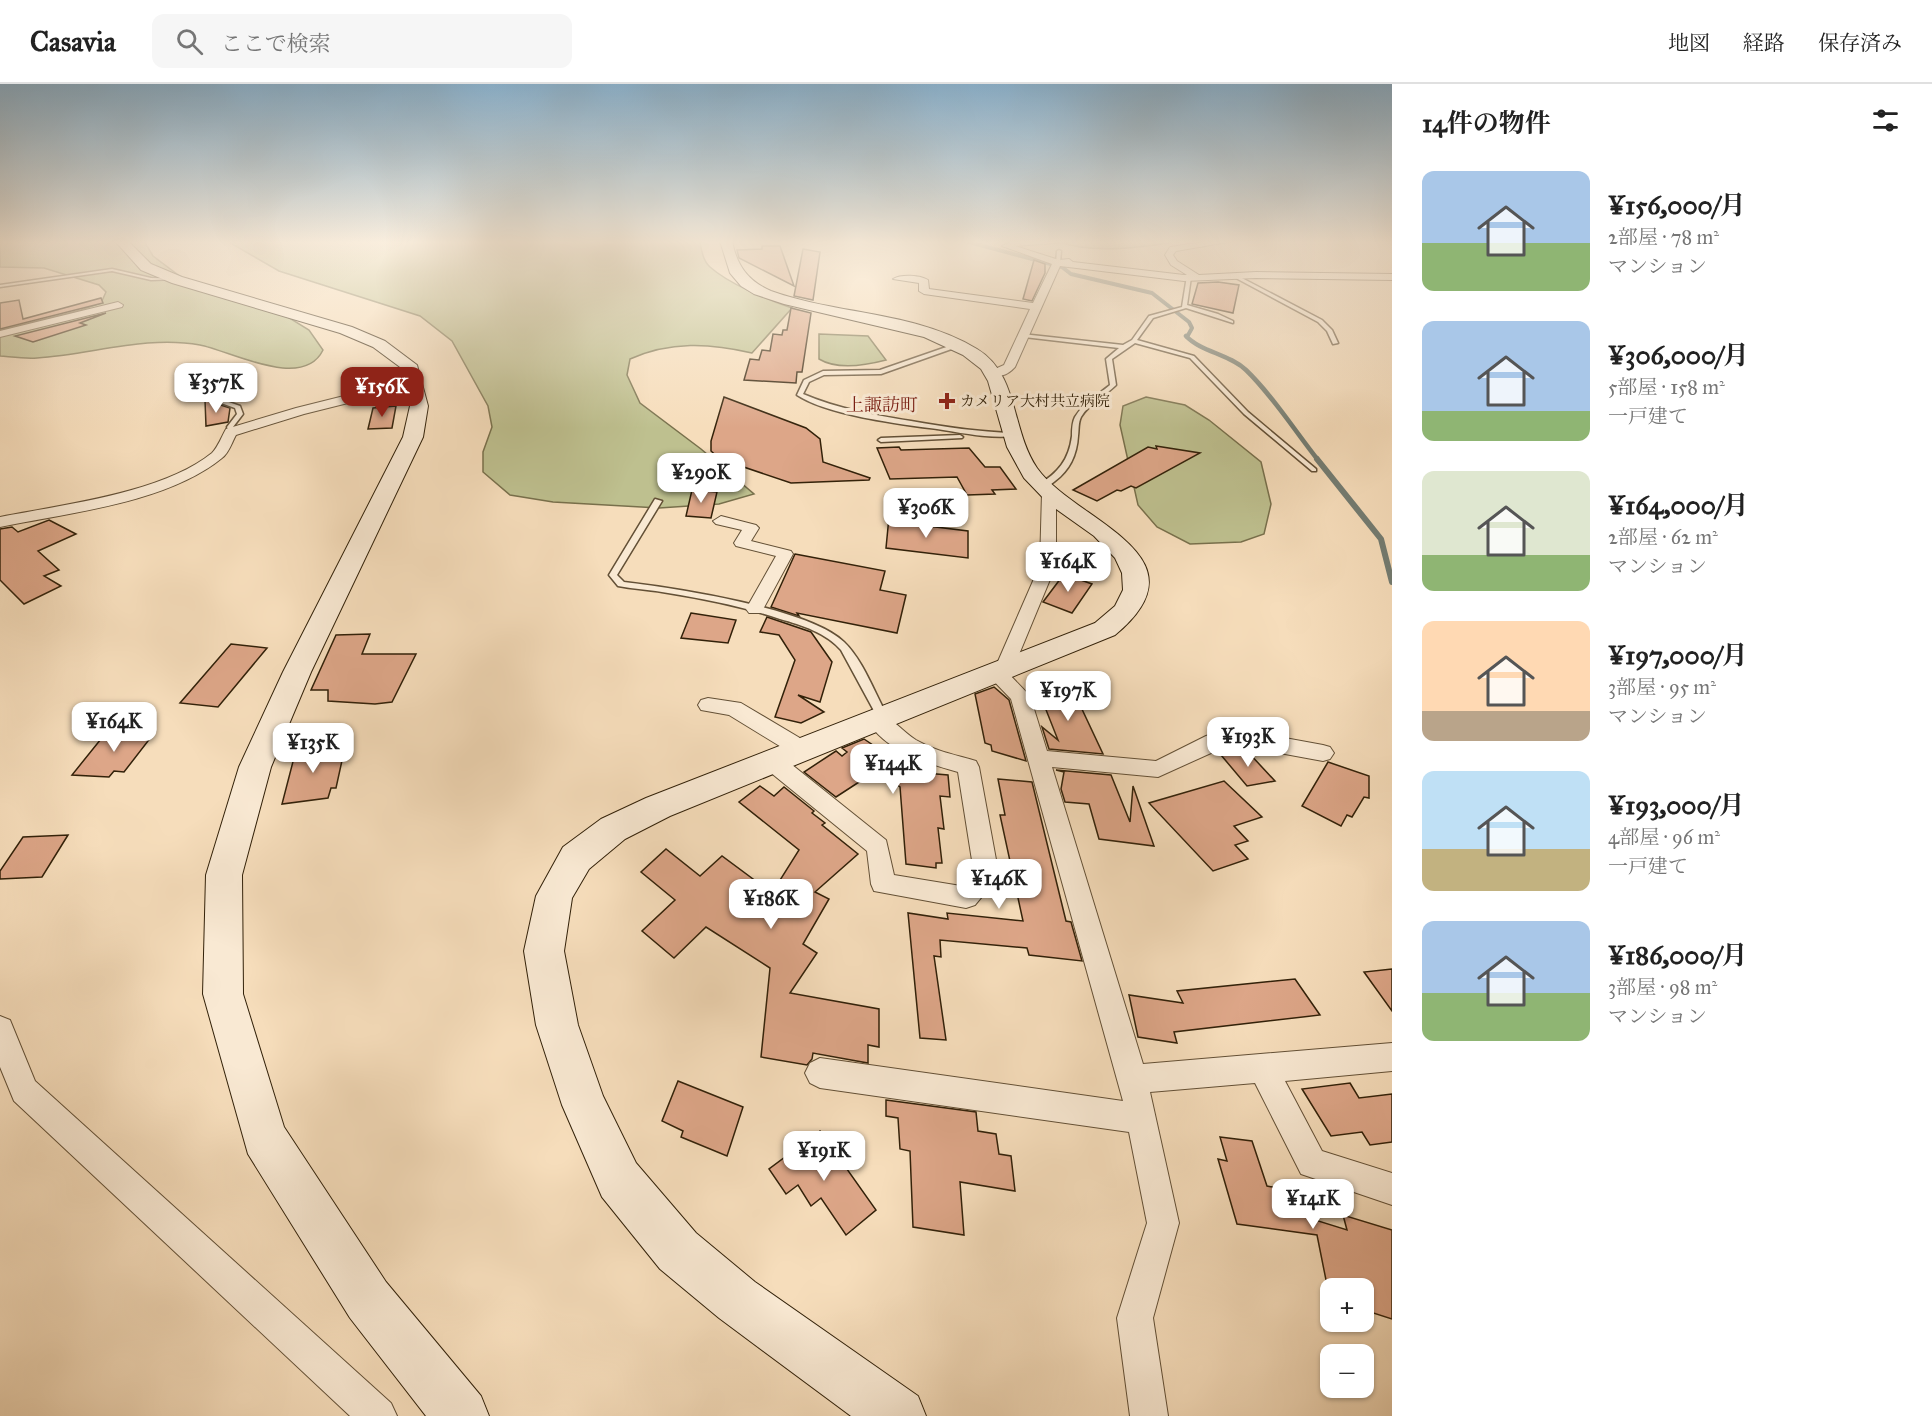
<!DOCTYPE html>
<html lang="ja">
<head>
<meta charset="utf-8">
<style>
  :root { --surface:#fff; --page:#f6f6f6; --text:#222; --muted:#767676; --line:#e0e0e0; --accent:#8f2418 }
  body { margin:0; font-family:"IM FELL Great Primer","Noto Serif JP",serif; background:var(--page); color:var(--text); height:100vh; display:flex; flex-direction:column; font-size:22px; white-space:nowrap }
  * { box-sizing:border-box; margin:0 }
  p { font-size:20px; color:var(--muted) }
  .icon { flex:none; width:33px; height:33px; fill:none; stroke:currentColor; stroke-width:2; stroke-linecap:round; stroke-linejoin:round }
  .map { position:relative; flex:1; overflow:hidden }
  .sheet { display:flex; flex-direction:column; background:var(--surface); width:540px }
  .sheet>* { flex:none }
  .tools { position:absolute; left:1320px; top:1194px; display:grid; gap:12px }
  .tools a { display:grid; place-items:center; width:54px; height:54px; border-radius:12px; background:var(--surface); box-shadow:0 2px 4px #0004; font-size:30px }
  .price { position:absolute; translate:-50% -51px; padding:0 14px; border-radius:12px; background:#fff; color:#222; font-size:20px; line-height:39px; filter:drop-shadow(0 2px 3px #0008) }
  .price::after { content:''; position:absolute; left:50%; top:36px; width:18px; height:14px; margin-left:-9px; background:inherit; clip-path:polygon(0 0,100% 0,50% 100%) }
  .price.active { background:var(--accent); color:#fff }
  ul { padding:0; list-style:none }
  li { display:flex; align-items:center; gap:18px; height:150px; padding:0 30px }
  li span { display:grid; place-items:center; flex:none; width:168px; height:120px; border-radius:12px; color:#555 }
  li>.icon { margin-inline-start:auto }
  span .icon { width:72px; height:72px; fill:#fffc; stroke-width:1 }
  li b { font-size:26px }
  h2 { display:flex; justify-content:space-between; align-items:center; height:72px; padding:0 30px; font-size:26px }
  header { display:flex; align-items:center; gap:36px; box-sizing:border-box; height:84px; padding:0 30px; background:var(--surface); border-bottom:2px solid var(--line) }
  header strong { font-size:28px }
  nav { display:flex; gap:33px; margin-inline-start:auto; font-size:21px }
  .search { width:420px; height:54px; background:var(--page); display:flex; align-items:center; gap:15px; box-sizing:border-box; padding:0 21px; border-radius:12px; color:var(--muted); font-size:22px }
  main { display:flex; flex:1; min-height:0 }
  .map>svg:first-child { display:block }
  .green { fill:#bec08f; stroke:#78704c; stroke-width:1.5 }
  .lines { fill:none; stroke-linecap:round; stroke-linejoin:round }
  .stream-far2 { stroke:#747d73; stroke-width:4 }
  .stream-far1 { stroke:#747d73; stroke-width:4.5 }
  .stream { stroke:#747d73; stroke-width:6 }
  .building { fill:#dda688; stroke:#322109; stroke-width:1.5 }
  .lane-casing { stroke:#635036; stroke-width:3 }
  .street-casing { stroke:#635036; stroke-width:2 }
  .secondary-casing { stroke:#322109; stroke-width:2 }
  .lane { fill:#f9e9d3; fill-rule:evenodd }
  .street { fill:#f9e9d3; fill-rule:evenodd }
  .secondary { fill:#f9e9d3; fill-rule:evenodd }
  .poi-dot { fill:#8f2418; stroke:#f9e9d3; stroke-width:2 }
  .labels { text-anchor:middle; stroke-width:6; stroke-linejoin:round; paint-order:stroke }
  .far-poi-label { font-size:15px; fill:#322109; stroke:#f9e9d3; text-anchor:start }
  .far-quarter-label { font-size:18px; fill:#7a1f14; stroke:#f9e9d3 }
</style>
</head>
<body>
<header>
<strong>Casavia</strong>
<div class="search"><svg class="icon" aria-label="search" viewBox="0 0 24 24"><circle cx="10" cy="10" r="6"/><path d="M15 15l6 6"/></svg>ここで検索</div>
<nav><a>地図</a><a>経路</a><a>保存済み</a></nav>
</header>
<main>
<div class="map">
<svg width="1392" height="1332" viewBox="0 0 1392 1332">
  <rect width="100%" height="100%" fill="#f6ddbb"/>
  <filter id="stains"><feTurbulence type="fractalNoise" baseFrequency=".00333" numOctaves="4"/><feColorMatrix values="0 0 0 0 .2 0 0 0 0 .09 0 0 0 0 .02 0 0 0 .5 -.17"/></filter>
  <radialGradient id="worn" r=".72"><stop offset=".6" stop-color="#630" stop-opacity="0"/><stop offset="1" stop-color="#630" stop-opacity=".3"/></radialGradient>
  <g class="green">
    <path d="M0,157H144L153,172L181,193L283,230L309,246L323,266C303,307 231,267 200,261C145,251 91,271 37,274C25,275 12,273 0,272V246L81,226L101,219L106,208L99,201L44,184L0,183Z"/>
    <path d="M227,157H700C701,166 703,177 710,183C729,200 768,216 792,224L752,269C710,259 670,257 630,275L627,291L640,319L701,365L754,410L719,420L659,424L553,418L510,411L483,388V368L492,343L488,322L452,257L420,232L279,187Z"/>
    <path d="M1056,157H1183C1144,163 1094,171 1056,157Z"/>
    <path d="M819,250L868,252L886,276C867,281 837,286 819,275Z"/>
    <path d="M1146,313L1185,321L1209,336L1261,378L1271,420L1264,450L1241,458L1190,460L1157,443L1138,421L1120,341L1123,322Z"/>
  </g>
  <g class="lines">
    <path class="stream-far2" d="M965,157L1062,183L1071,190L1152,209L1189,238L1192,244L1187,253"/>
    <path class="stream-far1" d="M1186,252C1201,268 1229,270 1246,286C1272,311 1295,347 1318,376"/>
    <path class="stream" d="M1317,375L1381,455L1392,498"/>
  </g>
  <g class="building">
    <path d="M762,162H780L794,202L739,174L737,166L762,165Z"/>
    <path d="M803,165L820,168L813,216L794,212Z"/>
    <path d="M1034,176L1045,180V189L1032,217L1023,215Z"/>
    <path d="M1218,198L1239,201L1233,229L1192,220L1198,199Z"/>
    <path d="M101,214L103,219L0,245V219L19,216L23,235Z"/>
    <path d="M791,224L811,229L802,288H797L796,299L744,296L750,275L759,276L762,266L770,267L773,250L782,251L783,246H787Z"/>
    <path d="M106,229L80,239L86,241L33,258L15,252Z"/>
    <path d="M205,293H228L229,316L205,308Z"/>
    <path d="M724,313L806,344L820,355L823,378L870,394L869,396L791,399L720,375L711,367V357Z"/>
    <path d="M205,316L230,324L228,338L206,342Z"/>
    <path d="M396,322L392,344L368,345L373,324Z"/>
    <path d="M1156,362L1200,369L1136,404L1131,402L1121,407L1117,406L1097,417L1073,406L1148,363L1157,365Z"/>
    <path d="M899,363L901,366L969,364L985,383H1000L1016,405L992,406L995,410L967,411L957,393L890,395L877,364Z"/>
    <path d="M692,406L717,408L711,434L686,432Z"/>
    <path d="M889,433L913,436L912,440L968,447V474L886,464Z"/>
    <path d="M49,436L76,450L38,467L59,486L44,492L61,502L24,520L0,496V445L12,443L18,448Z"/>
    <path d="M795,470L885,487L880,506L906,511L897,549L797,529L799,532L771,523Z"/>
    <path d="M1064,490L1092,500L1072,529L1043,518Z"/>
    <path d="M691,529L736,536L728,559L681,554Z"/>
    <path d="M767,533L811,548L832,578L820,618L798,611L824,628L801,639L775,633L795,576L779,551L760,548Z"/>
    <path d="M370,550L362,570H416L392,618L375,620L328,617V606H311L336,551Z"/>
    <path d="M231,560L267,564L218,623L180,619Z"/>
    <path d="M994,603L1009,616L1026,677L992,667L991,661L985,659L975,610Z"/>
    <path d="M1037,603L1072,604L1103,670L1049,665L1042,643L1058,656Z"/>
    <path d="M109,645L155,648L124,688L114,687L109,693L72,691Z"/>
    <path d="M864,655L913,688L948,691L950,713L940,712L944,745L938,744L942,779H936V784L906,780L900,703L876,687L836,713L804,688L836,667L842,672L847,668L842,664Z"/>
    <path d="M326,663H342L340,672H343L336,704H331L328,714L282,720L296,666Z"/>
    <path d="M1247,667L1275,697L1247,702L1221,671Z"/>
    <path d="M1328,678L1369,692V714L1364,713L1352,733L1347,731L1341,742L1302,722Z"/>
    <path d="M1056,686L1111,691L1130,738L1133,702L1154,762L1099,755L1089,720L1065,718L1061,705L1064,688Z"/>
    <path d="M998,695L1032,698L1066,837L1071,838L1082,877L1029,871L1027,864L940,856L941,873L934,872L946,956L920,954L908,829L948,835L947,829L1023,837L1000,731H1005Z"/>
    <path d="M1224,697L1262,733L1234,742L1248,757L1235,761L1248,775L1213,787L1149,719Z"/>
    <path d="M760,702L774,712L784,703L814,727L812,729L825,739L822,741L858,770L815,808L829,815L803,860L817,869L790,909L879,925V963L868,961V979L813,969L812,975L807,981L761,973L770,884L706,843L674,874L642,847L675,816L641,788L666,765L700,792L722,772L772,809L799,766L739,718Z"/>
    <path d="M68,751L42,793L0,795V787L23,753Z"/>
    <path d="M1392,885V927L1364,888Z"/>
    <path d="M1295,895L1320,931L1174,948L1177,959L1138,953L1129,911L1183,919L1177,907Z"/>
    <path d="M678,997L743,1023L727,1072L681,1053L683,1047L662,1037Z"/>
    <path d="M1350,999L1359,1014L1392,1010V1058L1370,1061L1362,1048L1331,1052L1302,1005Z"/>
    <path d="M886,1016L976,1028L978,1047L996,1050L999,1070L1011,1072L1015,1107L960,1098L964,1151L913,1143L910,1067L900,1065L898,1034L886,1032Z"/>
    <path d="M820,1047L876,1126L846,1151L821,1114L811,1122L798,1101L786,1110L769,1085Z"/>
    <path d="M1220,1053L1252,1057L1267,1102L1278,1104L1286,1127L1347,1146L1343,1131L1392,1146V1235L1364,1226V1204H1330V1216L1317,1151L1237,1140L1218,1075L1227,1077Z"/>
  </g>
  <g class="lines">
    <g class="lane-casing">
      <g id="lane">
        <path d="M1059,166L1061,167L1060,179L1058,180L1056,179L1057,167Z"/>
        <path d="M112,185L151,194L177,195L151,196L112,187L0,203V201Z"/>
        <path d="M1236,191L1322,236L1332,246L1338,259L1333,260L1327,247L1318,238L1234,193Z"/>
        <path d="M1187,192L1191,193L1187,221L1218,230L1233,237V239L1186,224L1153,234L1137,256L1194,272L1248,328L1316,385V387H1312L1244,330L1190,274L1135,259L1112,275L1116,301C1105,312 1089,319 1081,333C1078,339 1079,345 1078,352C1077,370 1070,386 1055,397C1050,401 1045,405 1038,405V401C1058,389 1069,376 1072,352C1072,346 1072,339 1075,333C1083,319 1098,311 1110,301L1106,275L1119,264L1024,253L1022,250L1123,261L1132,256L1149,232L1182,223Z"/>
        <path d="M958,259L961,261L960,262L881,290L824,291L809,298L803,310C838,325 874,331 911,337C945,343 979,348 1013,349L1016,351L1015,352C990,355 962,349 937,345C899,340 827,331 797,311L804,296L823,287L880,286Z"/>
        <path d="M193,302H197L200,308L240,322L243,330L233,343V349H229L227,343L237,330L235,324L196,310Z"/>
        <path d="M960,351L963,353L962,354L881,358L878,356L881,354Z"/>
        <path d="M655,415L662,417L617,491L624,498C674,504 809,524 844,558C863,576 875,610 888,633L887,636H879L841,566C826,549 802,541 780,535C744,523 706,515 668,509C652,506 634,505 618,502L609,491Z"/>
      </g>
    </g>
    <g class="street-casing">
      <g id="street">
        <path d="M1013,157H1080L1015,162L1059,176L1069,175L1073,178L1184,191H1187L1171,181L1165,171L1170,163L1211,157H1234L1176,167L1173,171L1177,177L1199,191L1256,188L1392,190V196L1256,194L1184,197L1060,182L1015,283C1008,291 997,296 988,288L1004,281L1030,225L924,210L919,207V199L893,195C901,190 920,191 928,196L929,205L1033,219L1052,180L1002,162Z"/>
        <path d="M118,218L123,221L122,223L0,253V247Z"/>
        <path d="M412,295L416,296V302L304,330L236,351C232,358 229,369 222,374C167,419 68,429 0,443V433C61,421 163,409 212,369C218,363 222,352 226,345L296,324Z"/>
        <path d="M1049,405L1056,409V481L1013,585L1009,590L1030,612L1047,667L1156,677L1206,652L1231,644L1323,661L1330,663L1334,669L1330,675L1323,677L1231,660L1158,693L1052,683L1143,980L1392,959V987L1285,997L1322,1067L1392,1089V1121L1301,1090L1255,999L1150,1008L1179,1139L1153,1234L1168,1332H1130L1117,1234L1147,1139L1129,1048L820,1004L810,999L805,989L810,979L820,974L1123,1017L1011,615L985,588L988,583L996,582L1040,481L1042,409Z"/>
        <path d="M721,432L756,441L759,444L751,457L791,467L793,470L761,529H749L746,525L776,472L736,462L734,459L742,446L716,440L713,437Z"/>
        <path d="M708,614L741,619L810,660L814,666L810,672L803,674L796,672L729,631L701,626L698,621L701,616Z"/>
        <path d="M877,629C892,633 903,648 916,656C935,667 956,671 976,677L979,683L999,792L975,821L966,824L874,807L871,800L867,767L765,684L762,678L765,672L773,670L781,672L886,756L894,791L961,802L974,789L958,688C926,679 885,667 867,636L870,631Z"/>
        <path d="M0,932L10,936L35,997L391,1319L397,1332H350L14,1017L0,983Z"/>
      </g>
    </g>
    <g class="secondary-casing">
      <g id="secondary">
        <path d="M115,157H128L151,180L182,193L352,243L385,257L417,281L428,322L423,353L311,588L271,683L242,791L243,910L284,1043L386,1198L481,1312L489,1332H426L350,1234L248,1070L203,910L206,791L239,683L283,588L403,353L410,322L400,283L373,263L340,249L172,199L141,186Z"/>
        <path d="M720,157H732C737,182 748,197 771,207C838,231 914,227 977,265C1019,290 1011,346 1037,384C1074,437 1212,471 1115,551L670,732L625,755L589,785L572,814L564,867L578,941L603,1012L636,1079L696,1149L755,1198L918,1312L926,1332H851L719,1234L660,1185L602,1113L562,1021L536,941L524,867L536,812L563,763L601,735L646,714L1095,539L1115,522L1123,506L1122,489L1115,474L1094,452L1049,420L1024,394L1007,363L988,297L981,285L963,271L924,253L784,220L754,210L741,202L730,189Z"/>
      </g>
    </g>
    <use href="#lane" class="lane"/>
    <use href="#street" class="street"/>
    <use href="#secondary" class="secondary"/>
  </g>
  <linearGradient id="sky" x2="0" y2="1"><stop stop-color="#8bb6d5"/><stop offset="0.46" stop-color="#fbf0e0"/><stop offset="1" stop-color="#fbf0e0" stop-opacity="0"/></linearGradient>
  <rect width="1392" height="344" fill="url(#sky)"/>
  <path class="poi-dot" d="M944 308h6v6h6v6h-6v6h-6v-6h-6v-6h6z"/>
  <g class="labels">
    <g class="far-poi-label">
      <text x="960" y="322">カメリア大村共立病院</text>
    </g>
    <g class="far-quarter-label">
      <text x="882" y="327">上諏訪町</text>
    </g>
  </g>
  <rect width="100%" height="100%" filter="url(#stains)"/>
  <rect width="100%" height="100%" fill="url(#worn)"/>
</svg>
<div class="tools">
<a>+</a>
<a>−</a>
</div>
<b class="price" style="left:216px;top:330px">¥357K</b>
<b class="price active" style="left:382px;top:334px">¥156K</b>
<b class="price" style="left:701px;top:420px">¥290K</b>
<b class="price" style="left:926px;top:455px">¥306K</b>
<b class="price" style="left:1068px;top:509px">¥164K</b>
<b class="price" style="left:1068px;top:638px">¥197K</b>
<b class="price" style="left:114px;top:669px">¥164K</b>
<b class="price" style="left:1248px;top:684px">¥193K</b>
<b class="price" style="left:313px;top:690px">¥135K</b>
<b class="price" style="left:893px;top:711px">¥144K</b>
<b class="price" style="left:999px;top:826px">¥146K</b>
<b class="price" style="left:771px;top:846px">¥186K</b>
<b class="price" style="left:824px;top:1098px">¥191K</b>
<b class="price" style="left:1313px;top:1146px">¥141K</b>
</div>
<section class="sheet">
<h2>14件の物件<svg class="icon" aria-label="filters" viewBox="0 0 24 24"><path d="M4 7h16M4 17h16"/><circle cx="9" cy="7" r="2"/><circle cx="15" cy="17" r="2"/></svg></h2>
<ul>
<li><span style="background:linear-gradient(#a9c7e8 60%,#8fb573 0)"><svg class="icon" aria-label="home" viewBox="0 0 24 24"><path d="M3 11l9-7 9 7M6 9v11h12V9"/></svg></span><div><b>¥156,000/月</b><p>2部屋 · 78 m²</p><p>マンション</p></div></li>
<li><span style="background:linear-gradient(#a9c7e8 75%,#8fb573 0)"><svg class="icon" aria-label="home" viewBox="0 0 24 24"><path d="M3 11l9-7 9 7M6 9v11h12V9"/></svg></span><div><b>¥306,000/月</b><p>5部屋 · 158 m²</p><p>一戸建て</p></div></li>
<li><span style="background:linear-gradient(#dfe7d0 70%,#8fb573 0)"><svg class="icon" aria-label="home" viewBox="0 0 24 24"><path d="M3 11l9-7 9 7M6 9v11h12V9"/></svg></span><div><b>¥164,000/月</b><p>2部屋 · 62 m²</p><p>マンション</p></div></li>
<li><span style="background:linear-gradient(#ffd9b3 75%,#b9a48a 0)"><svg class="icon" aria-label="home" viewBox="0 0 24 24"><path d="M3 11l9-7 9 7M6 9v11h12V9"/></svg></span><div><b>¥197,000/月</b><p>3部屋 · 95 m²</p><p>マンション</p></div></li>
<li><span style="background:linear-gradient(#bfe0f5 65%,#c2b280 0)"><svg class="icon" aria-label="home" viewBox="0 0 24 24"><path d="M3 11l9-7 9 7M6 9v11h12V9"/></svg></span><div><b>¥193,000/月</b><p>4部屋 · 96 m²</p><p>一戸建て</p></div></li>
<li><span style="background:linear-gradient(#a9c7e8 60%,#8fb573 0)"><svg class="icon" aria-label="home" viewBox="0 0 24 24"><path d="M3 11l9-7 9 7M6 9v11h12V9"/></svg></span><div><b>¥186,000/月</b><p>3部屋 · 98 m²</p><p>マンション</p></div></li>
</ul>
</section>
</main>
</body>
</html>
